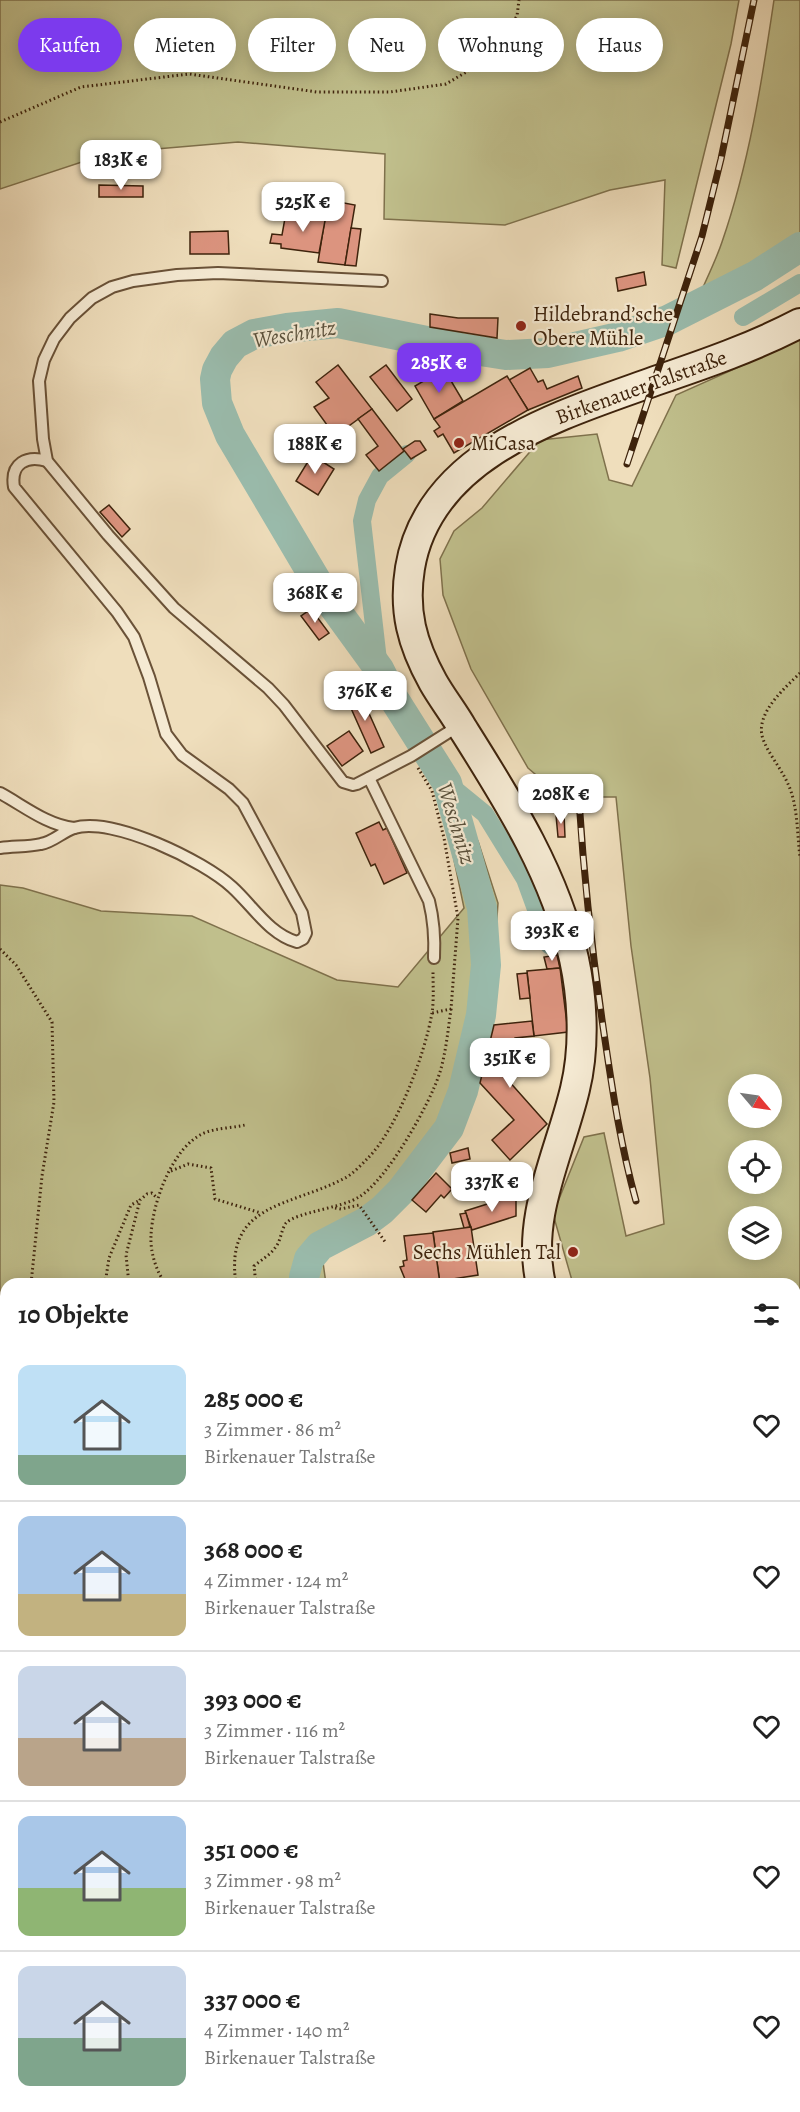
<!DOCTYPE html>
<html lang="de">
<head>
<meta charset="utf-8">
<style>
  :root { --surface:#fff; --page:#f2f2f2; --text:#222; --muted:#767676; --line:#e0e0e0; --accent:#7c3aed }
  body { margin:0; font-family:Alegreya,serif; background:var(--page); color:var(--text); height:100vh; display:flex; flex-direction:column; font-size:22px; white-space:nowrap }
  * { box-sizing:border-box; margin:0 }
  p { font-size:20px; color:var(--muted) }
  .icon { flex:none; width:33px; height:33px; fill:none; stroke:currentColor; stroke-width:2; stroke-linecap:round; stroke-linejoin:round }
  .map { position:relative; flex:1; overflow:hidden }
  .sheet { position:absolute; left:0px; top:1278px; width:801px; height:834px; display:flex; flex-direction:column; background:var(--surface); border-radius:18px 18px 0 0; box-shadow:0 3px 15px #0003 }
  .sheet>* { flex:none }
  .hud { position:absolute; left:18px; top:18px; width:765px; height:54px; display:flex; gap:12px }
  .needle { width:39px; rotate:119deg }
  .controls { position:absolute; left:728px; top:1074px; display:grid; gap:12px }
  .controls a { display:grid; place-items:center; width:54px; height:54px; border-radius:50%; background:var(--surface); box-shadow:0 3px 15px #0003; font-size:30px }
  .price { position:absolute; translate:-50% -51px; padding:0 14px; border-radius:12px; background:#fff; color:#222; font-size:20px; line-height:39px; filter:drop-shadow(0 2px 3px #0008) }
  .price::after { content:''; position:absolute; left:50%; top:36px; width:18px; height:14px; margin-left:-9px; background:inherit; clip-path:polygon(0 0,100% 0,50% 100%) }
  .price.current { background:var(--accent); color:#fff }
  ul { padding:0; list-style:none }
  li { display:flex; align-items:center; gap:18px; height:150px; padding:0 18px }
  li+li { border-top:2px solid var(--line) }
  li span { display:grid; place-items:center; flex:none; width:168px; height:120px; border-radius:12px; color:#555 }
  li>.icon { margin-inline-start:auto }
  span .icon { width:72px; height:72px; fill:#fffc; stroke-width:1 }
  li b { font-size:26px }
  h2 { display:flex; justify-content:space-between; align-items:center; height:72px; padding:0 18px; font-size:26px }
  .tag { padding:0 21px; border-radius:27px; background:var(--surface); box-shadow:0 3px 15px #0003; font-size:21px; line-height:54px }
  .tag.current { background:var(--accent); color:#fff }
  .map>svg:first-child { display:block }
  .green { fill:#c0bf8c; stroke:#7f714c; stroke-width:1.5; fill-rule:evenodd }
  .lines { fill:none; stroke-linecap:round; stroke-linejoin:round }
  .canal { stroke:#9abcad; stroke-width:18 }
  .river { stroke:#9abcad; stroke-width:30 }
  .building { fill:#dc947f; stroke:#3e230c; stroke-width:1.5 }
  .service-casing { stroke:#6a5238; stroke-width:14 }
  .secondary-casing { stroke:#3e230c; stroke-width:32 }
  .path { stroke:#3e230c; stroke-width:3; stroke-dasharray:1.5 3; stroke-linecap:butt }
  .service { stroke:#f5ead3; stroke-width:10 }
  .secondary { stroke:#f5ead3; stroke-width:28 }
  .rail-casing { stroke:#3e230c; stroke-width:7 }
  .rail { stroke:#f5ead3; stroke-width:4.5; stroke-dasharray:14; stroke-linecap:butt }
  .poi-dot { fill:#8f2418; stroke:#f5ead3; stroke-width:2 }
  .labels { text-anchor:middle; stroke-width:4.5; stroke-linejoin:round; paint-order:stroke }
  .poi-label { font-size:21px; fill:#3e230c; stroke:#f5ead3; text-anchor:start }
  .street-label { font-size:21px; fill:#3e230c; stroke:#f5ead3 }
  .water-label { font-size:22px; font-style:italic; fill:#5a513c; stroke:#f5ead3 }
</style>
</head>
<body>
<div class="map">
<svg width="800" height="2112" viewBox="0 0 800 2112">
  <rect width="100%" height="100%" fill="#efdebc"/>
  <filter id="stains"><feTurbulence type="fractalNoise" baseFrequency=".00333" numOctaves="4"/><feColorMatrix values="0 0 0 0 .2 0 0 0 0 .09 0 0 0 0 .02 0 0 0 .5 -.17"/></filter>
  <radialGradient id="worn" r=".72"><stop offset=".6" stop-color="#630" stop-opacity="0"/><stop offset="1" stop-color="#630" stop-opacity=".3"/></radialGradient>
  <g class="green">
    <path d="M0,0H739L731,44L676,268L662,265L665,180L610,190L505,225L384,219L385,154L238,142L109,153L0,189Z"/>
    <path d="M774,0H800V233L793,241L727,282L699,296C707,278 716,260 722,242C749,164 762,81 774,0Z"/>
    <path d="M800,338V1452L795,1446V1284H573L553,1214L584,1137L604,1133L626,1236L664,1224L650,1078L631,946L616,797H562L528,768L471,669L443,595L440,559L454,531L482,508L540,440L597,434L609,480L632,486L676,395L788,345ZM738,1084H771V1118H738ZM738,1150H771V1184H738ZM738,1216H771V1250H738Z"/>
    <path d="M440,792L478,841L498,903L489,1030L454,1125L393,1195L322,1255L326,1284H6V2106H795V1789L800,1793V2112H0V885L23,888L101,911L192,916L337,980L398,987L464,908Z"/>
    <path d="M795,1509L800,1514V1576L795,1573Z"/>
  </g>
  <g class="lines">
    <g class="canal">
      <path d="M743,317L800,283"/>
      <path d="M379,669L362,521L367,500L380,476L407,454"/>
      <path d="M447,783L485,814L525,879L549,945"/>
    </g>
    <g class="river">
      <path d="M305,1284L304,1277L309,1259L320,1246L366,1222L382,1210L401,1191L449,1128L463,1091L481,1015L486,965L482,908L447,783L394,699L379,669L323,592L230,435L217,403L215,379L217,370L224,357L235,344L254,334L287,328L338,323L461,348L506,355L548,353L618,337L668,320L755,276L800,247"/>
      <path d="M795,1544L800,1548"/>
    </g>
  </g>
  <g class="building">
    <path d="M99,185L143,186V197H99Z"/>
    <path d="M328,200L355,205L345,265L318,262Z"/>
    <path d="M314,208L327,210L319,253L281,248V244L270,243L272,234L282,235L285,218L296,219L297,216L313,218Z"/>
    <path d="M351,228L361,229L356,266L345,265Z"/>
    <path d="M228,231L229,254H190V232Z"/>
    <path d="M644,272L646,285L618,291L616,278Z"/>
    <path d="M430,314L458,318H498L497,338L430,327Z"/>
    <path d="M338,365L372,409L335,436L314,407L329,398L316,382Z"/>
    <path d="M386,365L412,399L397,411L370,377Z"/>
    <path d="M530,368L538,382L543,380L547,389L578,376L582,388L528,410L509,380Z"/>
    <path d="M444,369L463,401L434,419L415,386Z"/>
    <path d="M507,376L528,410L454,453L443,434L438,437L434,431L440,427L434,419Z"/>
    <path d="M372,409L404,451L379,471L366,455L378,446L358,419Z"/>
    <path d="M415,441H420L426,450L411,459L403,449Z"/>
    <path d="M312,455L334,469L318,495L296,481Z"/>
    <path d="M109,505L130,529L122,537L100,512Z"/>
    <path d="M311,609L329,633L319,640L301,616Z"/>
    <path d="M359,691L384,747L371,753L346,697Z"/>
    <path d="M349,731L363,751L342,766L327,746Z"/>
    <path d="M564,814L565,837H558L556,815Z"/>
    <path d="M379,822L383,830L387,828L407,873L384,884L375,864L371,866L356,833Z"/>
    <path d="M557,955L560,968L547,969L544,957Z"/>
    <path d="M560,968L568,1032L534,1036L527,971Z"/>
    <path d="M527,973L530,998L520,999L517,974Z"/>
    <path d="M532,1021L534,1036L515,1038L506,1078L547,1124L510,1160L492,1140L514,1120L480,1083L494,1025Z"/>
    <path d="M468,1148L470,1159L452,1163L450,1153Z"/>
    <path d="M436,1173L452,1189L444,1198L441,1195L426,1212L412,1200Z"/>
    <path d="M516,1195V1216L472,1230L465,1211Z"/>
    <path d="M466,1213L470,1227L464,1228L460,1214Z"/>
    <path d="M471,1227L478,1275L452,1279L453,1284H440L433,1232Z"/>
    <path d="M433,1233L440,1284H407L400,1267L404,1266L403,1261L407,1260L404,1236Z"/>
    <path d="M795,1658L800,1662V1712L795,1708Z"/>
    <path d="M795,1742L800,1746V1779L795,1785Z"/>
  </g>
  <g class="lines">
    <g class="service-casing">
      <g id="service">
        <path d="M382,281L218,273L177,275L133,281L112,287L92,298L70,318L54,339L44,360L39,381L43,439L47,461L108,535L174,608L268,688L284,705L343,782L353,785L357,784L411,756L460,725"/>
        <path d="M369,778L429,901C434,921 435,938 434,958"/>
        <path d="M0,793C24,806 47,825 74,828"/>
        <path d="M0,848C13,846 28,847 41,844C53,842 62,832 74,828C112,816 204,861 232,887C253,906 269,934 297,942L303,939L306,933L302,913L243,803L229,789L182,755L166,734L149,677L134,637L117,612L14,487C10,463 27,455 47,461"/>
        <path d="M795,1574L800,1566"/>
        <path d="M795,1825L800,1829"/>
      </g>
    </g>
    <g class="secondary-casing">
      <g id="secondary">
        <path d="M541,1284C525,1218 560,1153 575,1089C585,1048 583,1000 574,959C555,874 509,802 463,729C454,713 442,698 433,682C412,644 403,611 410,568C429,453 561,415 655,381C705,364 754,347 800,323"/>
        <path d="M795,1491L800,1495"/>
      </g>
    </g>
    <g class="path">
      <path d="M0,122L81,87L189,74L317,92H390L446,84L485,61L517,16L519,0"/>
      <path d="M800,673C785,688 754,714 763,739C769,755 781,768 788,784C798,805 797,834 800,857"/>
      <path d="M418,768L432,791L444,838L458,918L451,1009L432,1013"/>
      <path d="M0,949L16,965L52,1022L54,1102L42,1176L31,1284"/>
      <path d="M171,1171L188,1164L211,1168L215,1199L261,1213"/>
      <path d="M335,1208L341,1209L359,1205L386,1243"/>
      <path d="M105,1284L109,1258L131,1205L140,1200"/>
      <path d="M129,1284L126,1255L140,1200L147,1194L152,1193L157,1198"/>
      <path d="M166,1284C156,1272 150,1251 151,1236C152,1204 172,1147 204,1133C216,1128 232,1128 245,1125"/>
      <path d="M236,1284C224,1203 289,1207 343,1179C352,1175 361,1165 368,1158C397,1129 425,1054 432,1013C434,1000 433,985 433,972"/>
      <path d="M256,1284L254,1266C261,1260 270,1255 275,1248C281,1241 281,1230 286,1223C297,1212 342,1208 359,1197C387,1180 430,1104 440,1072C446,1052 448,1030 451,1009"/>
      <path d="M0,1378L6,1368"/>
      <path d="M0,1560L6,1567"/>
      <path d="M0,1618L6,1617"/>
      <path d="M0,1666L6,1660"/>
      <path d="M0,1723L6,1728"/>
      <path d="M0,1758L6,1764"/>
      <path d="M795,1899L800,1905"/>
      <path d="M795,1991L800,2004"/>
      <path d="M0,1997L6,2009"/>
      <path d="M74,2106L80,2112"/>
      <path d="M283,2106L289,2112"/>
      <path d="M506,2106L509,2112"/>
      <path d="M733,2106L735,2112"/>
      <path d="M122,2112L126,2106"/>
      <path d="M549,2112L555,2106"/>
    </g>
    <use href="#service" class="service"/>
    <use href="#secondary" class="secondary"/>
    <g class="rail-casing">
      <g id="rail">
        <path d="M627,464L702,236L721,159L754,0"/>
        <path d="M579,800C584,880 593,960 605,1040C613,1094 621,1147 636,1201"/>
        <path d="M795,1461L800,1467"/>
      </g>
    </g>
    <use href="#rail" class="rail"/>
  </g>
  <g class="poi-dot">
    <circle cx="521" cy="326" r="6"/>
    <circle cx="459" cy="443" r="6"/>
    <circle cx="573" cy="1252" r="6"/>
  </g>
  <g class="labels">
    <g class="poi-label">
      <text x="533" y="321">Hildebrand’sche<tspan x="533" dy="24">Obere Mühle</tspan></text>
      <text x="471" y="450">MiCasa</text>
      <text x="561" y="1259" text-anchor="end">Sechs Mühlen Tal</text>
    </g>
    <g class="street-label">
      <text transform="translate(641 387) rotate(-20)" y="7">Birkenauer Talstraße</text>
    </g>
    <g class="water-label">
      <text transform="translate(294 333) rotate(-9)" y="8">Weschnitz</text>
      <text transform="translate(457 823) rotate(73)" y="8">Weschnitz</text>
    </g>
  </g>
  <rect width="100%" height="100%" filter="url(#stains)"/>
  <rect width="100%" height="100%" fill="url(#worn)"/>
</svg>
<div class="controls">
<a><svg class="needle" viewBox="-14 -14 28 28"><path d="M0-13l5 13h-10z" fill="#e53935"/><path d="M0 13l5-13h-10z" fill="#767676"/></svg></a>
<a><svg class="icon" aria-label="locate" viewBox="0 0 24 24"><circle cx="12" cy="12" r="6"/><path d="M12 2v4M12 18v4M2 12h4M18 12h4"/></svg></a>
<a><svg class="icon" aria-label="layers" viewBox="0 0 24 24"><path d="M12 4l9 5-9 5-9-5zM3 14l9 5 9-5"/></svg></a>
</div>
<b class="price" style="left:121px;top:191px">183K €</b>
<b class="price" style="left:303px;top:233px">525K €</b>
<b class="price current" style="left:439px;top:394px">285K €</b>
<b class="price" style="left:315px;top:475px">188K €</b>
<b class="price" style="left:315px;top:624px">368K €</b>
<b class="price" style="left:365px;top:722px">376K €</b>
<b class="price" style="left:561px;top:825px">208K €</b>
<b class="price" style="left:552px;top:962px">393K €</b>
<b class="price" style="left:510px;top:1089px">351K €</b>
<b class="price" style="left:492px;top:1213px">337K €</b>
<div class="hud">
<a class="tag current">Kaufen</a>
<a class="tag">Mieten</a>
<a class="tag">Filter</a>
<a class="tag">Neu</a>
<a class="tag">Wohnung</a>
<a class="tag">Haus</a>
</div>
<section class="sheet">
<h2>10 Objekte<svg class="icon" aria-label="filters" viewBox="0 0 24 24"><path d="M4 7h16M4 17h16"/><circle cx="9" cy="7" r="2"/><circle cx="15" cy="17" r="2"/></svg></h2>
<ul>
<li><span style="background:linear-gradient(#bfe0f5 75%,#7fa58c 0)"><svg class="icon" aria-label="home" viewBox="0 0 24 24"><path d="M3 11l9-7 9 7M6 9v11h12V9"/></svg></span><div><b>285 000 €</b><p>3 Zimmer · 86 m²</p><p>Birkenauer Talstraße</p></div><svg class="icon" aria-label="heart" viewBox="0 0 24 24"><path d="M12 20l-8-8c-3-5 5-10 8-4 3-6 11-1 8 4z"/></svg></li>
<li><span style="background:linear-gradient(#a9c7e8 65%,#c2b280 0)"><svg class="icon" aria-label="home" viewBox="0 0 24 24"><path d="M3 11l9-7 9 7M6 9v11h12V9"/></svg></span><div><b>368 000 €</b><p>4 Zimmer · 124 m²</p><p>Birkenauer Talstraße</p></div><svg class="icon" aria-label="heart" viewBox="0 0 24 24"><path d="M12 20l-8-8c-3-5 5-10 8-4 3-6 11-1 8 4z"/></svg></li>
<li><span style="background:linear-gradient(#c9d6e8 60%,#b9a48a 0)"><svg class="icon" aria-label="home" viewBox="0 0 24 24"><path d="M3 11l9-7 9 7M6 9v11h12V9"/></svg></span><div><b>393 000 €</b><p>3 Zimmer · 116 m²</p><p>Birkenauer Talstraße</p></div><svg class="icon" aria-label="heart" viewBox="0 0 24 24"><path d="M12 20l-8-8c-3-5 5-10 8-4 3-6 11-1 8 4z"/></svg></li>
<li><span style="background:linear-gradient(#a9c7e8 60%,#8fb573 0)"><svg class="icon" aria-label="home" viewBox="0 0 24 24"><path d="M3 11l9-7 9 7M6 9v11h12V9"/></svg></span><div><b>351 000 €</b><p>3 Zimmer · 98 m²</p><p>Birkenauer Talstraße</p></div><svg class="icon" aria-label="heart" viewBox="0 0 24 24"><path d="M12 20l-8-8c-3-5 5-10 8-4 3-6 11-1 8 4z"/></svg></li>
<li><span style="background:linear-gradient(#c9d6e8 60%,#7fa58c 0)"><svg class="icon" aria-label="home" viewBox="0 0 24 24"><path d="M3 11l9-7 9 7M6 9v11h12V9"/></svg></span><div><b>337 000 €</b><p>4 Zimmer · 140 m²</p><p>Birkenauer Talstraße</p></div><svg class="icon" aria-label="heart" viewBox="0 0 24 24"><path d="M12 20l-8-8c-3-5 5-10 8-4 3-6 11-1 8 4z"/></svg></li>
</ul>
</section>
</div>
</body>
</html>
